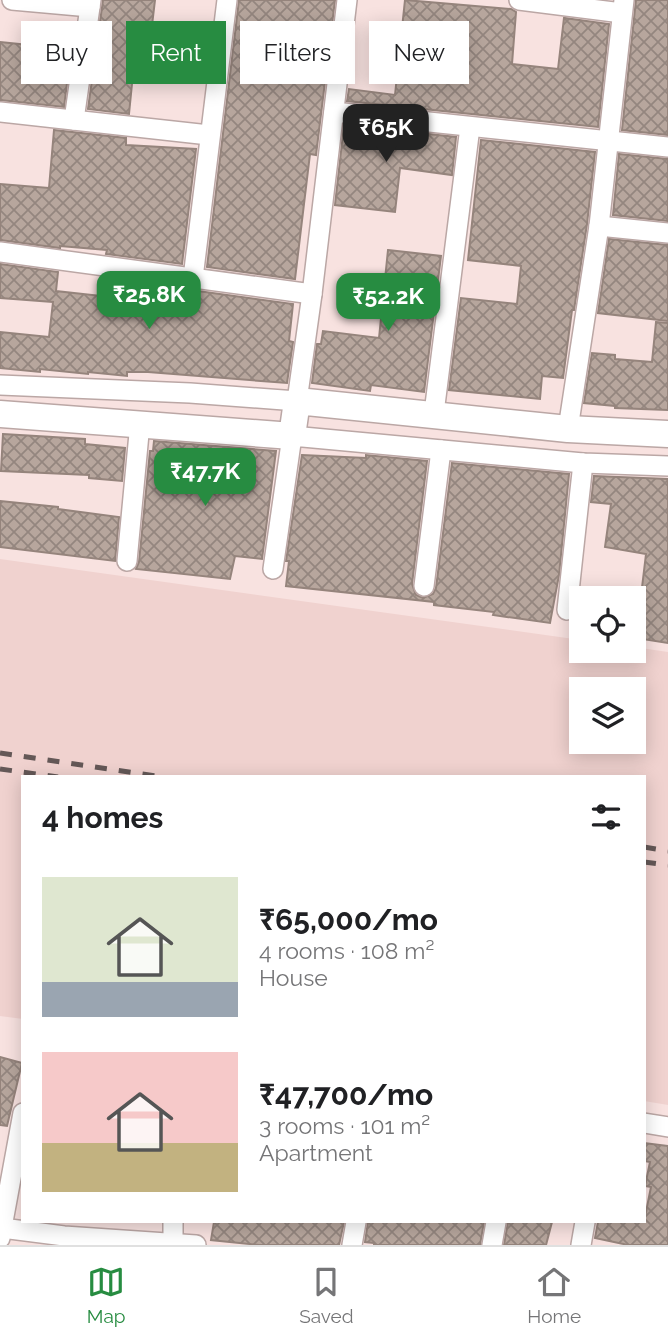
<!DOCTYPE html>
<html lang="en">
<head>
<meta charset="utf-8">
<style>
  :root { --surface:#fff; --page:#f2f2f2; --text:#202124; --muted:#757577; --line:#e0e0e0; --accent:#278c41 }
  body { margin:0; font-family:Raleway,sans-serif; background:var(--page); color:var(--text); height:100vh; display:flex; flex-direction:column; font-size:26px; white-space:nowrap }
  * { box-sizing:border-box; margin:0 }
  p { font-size:23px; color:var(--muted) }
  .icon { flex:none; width:38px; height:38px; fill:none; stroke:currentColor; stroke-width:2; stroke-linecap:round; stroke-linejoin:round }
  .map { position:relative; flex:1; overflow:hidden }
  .side { position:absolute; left:21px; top:775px; width:625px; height:448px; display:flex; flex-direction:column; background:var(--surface); border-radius:0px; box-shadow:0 4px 18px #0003 }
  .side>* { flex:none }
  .top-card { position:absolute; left:21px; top:21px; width:626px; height:63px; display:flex; gap:14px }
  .tools { position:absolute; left:569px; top:586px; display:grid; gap:14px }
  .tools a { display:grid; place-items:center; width:77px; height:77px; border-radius:0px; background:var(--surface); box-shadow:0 4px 18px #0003; font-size:35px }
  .price { position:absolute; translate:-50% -60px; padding:0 16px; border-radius:14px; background:var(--accent); color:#fff; font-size:23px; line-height:46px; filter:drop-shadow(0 2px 4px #0008) }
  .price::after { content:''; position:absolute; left:50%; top:42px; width:21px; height:16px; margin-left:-10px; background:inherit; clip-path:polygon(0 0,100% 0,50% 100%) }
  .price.selected { background:#222; color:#fff }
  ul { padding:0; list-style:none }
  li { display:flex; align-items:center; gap:21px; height:175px; padding:0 21px }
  li span { display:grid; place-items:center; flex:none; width:196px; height:140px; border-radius:0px; color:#555 }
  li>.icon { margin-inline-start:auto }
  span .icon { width:84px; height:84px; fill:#fffc; stroke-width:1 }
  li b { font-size:30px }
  h2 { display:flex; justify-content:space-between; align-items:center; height:84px; padding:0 21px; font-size:30px }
  .pill { padding:0 24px; border-radius:0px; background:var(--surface); box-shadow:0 4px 18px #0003; font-size:24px; line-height:63px }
  .pill.selected { background:var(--accent); color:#fff }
  .tab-bar { display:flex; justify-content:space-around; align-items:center; height:98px; border-top:2px solid var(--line); background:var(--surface); font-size:19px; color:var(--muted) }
  .tab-bar a { display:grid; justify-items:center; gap:4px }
  .tab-bar .selected { color:var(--accent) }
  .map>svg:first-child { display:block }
  .built { fill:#f0d2cf; fill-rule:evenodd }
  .building { fill:url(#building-cross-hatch); stroke:#95847c; stroke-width:2 }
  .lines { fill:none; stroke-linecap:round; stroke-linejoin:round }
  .street-casing { stroke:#bba7a5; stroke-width:22 }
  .secondary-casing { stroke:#bba7a5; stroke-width:29 }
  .street { stroke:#fff; stroke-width:19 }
  .secondary { stroke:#fff; stroke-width:26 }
  .rail { stroke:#645857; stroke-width:5; stroke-dasharray:12 12; stroke-linecap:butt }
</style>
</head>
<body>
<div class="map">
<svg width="668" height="1245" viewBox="0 0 668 1245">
  <defs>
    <pattern id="building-cross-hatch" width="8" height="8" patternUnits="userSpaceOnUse" patternTransform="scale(1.75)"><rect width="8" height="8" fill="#b7a69d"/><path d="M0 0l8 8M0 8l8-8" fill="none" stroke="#94867f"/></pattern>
  </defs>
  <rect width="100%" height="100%" fill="#f8e2e0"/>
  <path class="built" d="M0,559L581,640V651H634V647L668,652V1105L644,1101V777H23V1019L0,1016ZM581,690H634V742H581Z"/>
  <g class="building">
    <path d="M103,0H155L146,76L133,74L129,114L88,109Z"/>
    <path d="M239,0H335L316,155L310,154L295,279L207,267Z"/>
    <path d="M405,0L511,9L516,12L512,64L558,69L564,18L609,24L598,127L347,101L349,89L395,95Z"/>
    <path d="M636,0H668V135L622,130Z"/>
    <path d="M0,42L38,46L36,63L69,67L64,107L0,100Z"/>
    <path d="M344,125L456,137L452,175L400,168L395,212L335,205Z"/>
    <path d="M54,130L126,138V145L196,149L182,264L106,254L107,250L60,246V248L0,240V184L49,188Z"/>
    <path d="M481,140L595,152L587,224L574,310H572L563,378L542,376L540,399L449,390L461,298L517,304L521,266L468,260Z"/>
    <path d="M619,154L668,159V221L613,215Z"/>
    <path d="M609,239L668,245V321L598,313Z"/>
    <path d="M388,250L441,256L424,392L371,385L370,391L312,383L317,344H321L323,331L379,338Z"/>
    <path d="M0,264L58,272L56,291L101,296L103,278L293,304L289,341L293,342L287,383L148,372H127V376L88,372V374L40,369V372L0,368V332L49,337L53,302L0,298Z"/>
    <path d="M656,322L668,323V410L615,408V406L584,403L592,353L615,355V359L652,362Z"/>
    <path d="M3,434L85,439V444L125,448L122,481L89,478V475L1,471Z"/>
    <path d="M154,441L276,451L262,559L235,556L230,579L136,569L139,562L150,451H153Z"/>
    <path d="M302,455L366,458V455L427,461L412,584L416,595L423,598L433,594L436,588L452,463L569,474L559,575L550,623L493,615L494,612L434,605V602L286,586L289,561H286Z"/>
    <path d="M594,476L668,479V643L636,638L646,554L605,547L611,504L591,502Z"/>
    <path d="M0,501L58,507V509L119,517L115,561L0,547Z"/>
    <path d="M0,1057L22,1063L7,1126L0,1125Z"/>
    <path d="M644,1143L668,1146V1245H628L595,1238L598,1222H644L651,1187L645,1186L650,1162L644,1161Z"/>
    <path d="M214,1222H344L339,1245H259L211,1240Z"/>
    <path d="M368,1222H484L480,1245H374V1243L365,1242Z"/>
    <path d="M508,1222H552L546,1245H504Z"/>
  </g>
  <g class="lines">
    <g class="street-casing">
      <g id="street">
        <path d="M12,0L90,7"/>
        <path d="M519,0L622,13"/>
        <path d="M0,112L209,135"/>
        <path d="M334,112L668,147"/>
        <path d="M74,120L91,0"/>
        <path d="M599,226L668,233"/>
        <path d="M0,252L312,294"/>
        <path d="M193,278L227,0"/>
        <path d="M0,385L190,393L297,401L312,294L347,0"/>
        <path d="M434,413L470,127"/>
        <path d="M568,429L599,226L624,0"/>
        <path d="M127,561L140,423"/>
        <path d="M273,569L292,436L583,463L668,466"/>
        <path d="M424,586L441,450"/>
        <path d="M567,610L583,463"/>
        <path d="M644,1123L668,1127"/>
        <path d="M2,1228L64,1236L196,1245"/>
        <path d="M0,1238L23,1113"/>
        <path d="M173,1245V1222"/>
        <path d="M352,1245L356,1222"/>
        <path d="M492,1245L496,1222"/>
        <path d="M581,1245L585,1222"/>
      </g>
    </g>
    <g class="secondary-casing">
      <path id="secondary" d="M0,414L292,436L297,401L568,429L668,434"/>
    </g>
    <use href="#street" class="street"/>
    <use href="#secondary" class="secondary"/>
    <g class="rail">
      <path d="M0,753L163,777"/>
      <path d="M0,769L58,777"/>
      <path d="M644,847L668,851"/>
      <path d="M644,862L668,865"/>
    </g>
  </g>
</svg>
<div class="tools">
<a><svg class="icon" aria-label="locate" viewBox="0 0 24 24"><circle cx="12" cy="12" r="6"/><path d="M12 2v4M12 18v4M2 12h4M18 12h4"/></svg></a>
<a><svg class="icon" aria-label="layers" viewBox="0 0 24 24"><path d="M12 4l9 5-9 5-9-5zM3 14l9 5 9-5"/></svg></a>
</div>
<b class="price selected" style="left:386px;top:164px">₹65K</b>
<b class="price" style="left:149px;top:331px">₹25.8K</b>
<b class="price" style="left:388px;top:333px">₹52.2K</b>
<b class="price" style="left:205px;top:508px">₹47.7K</b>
<div class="top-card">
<a class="pill">Buy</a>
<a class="pill selected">Rent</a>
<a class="pill">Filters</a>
<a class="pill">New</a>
</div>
<section class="side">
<h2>4 homes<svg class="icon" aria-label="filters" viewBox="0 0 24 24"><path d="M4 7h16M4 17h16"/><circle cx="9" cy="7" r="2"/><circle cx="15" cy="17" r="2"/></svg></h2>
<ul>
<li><span style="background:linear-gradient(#dfe7d0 75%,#9aa5b1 0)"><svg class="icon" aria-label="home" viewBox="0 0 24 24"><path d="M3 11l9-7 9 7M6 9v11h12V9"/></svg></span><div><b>₹65,000/mo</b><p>4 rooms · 108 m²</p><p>House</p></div></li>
<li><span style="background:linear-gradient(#f6c9c9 65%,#c2b280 0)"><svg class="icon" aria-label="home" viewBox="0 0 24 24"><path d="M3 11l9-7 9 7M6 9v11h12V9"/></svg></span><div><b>₹47,700/mo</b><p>3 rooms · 101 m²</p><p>Apartment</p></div></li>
</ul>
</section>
</div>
<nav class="tab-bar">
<a class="selected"><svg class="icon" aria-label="map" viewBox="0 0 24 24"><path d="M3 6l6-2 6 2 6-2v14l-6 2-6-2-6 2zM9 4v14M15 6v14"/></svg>Map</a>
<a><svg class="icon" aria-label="saved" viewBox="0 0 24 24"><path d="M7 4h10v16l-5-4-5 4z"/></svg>Saved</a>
<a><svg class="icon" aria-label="home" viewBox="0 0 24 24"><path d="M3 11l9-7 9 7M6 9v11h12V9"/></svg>Home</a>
</nav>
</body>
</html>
